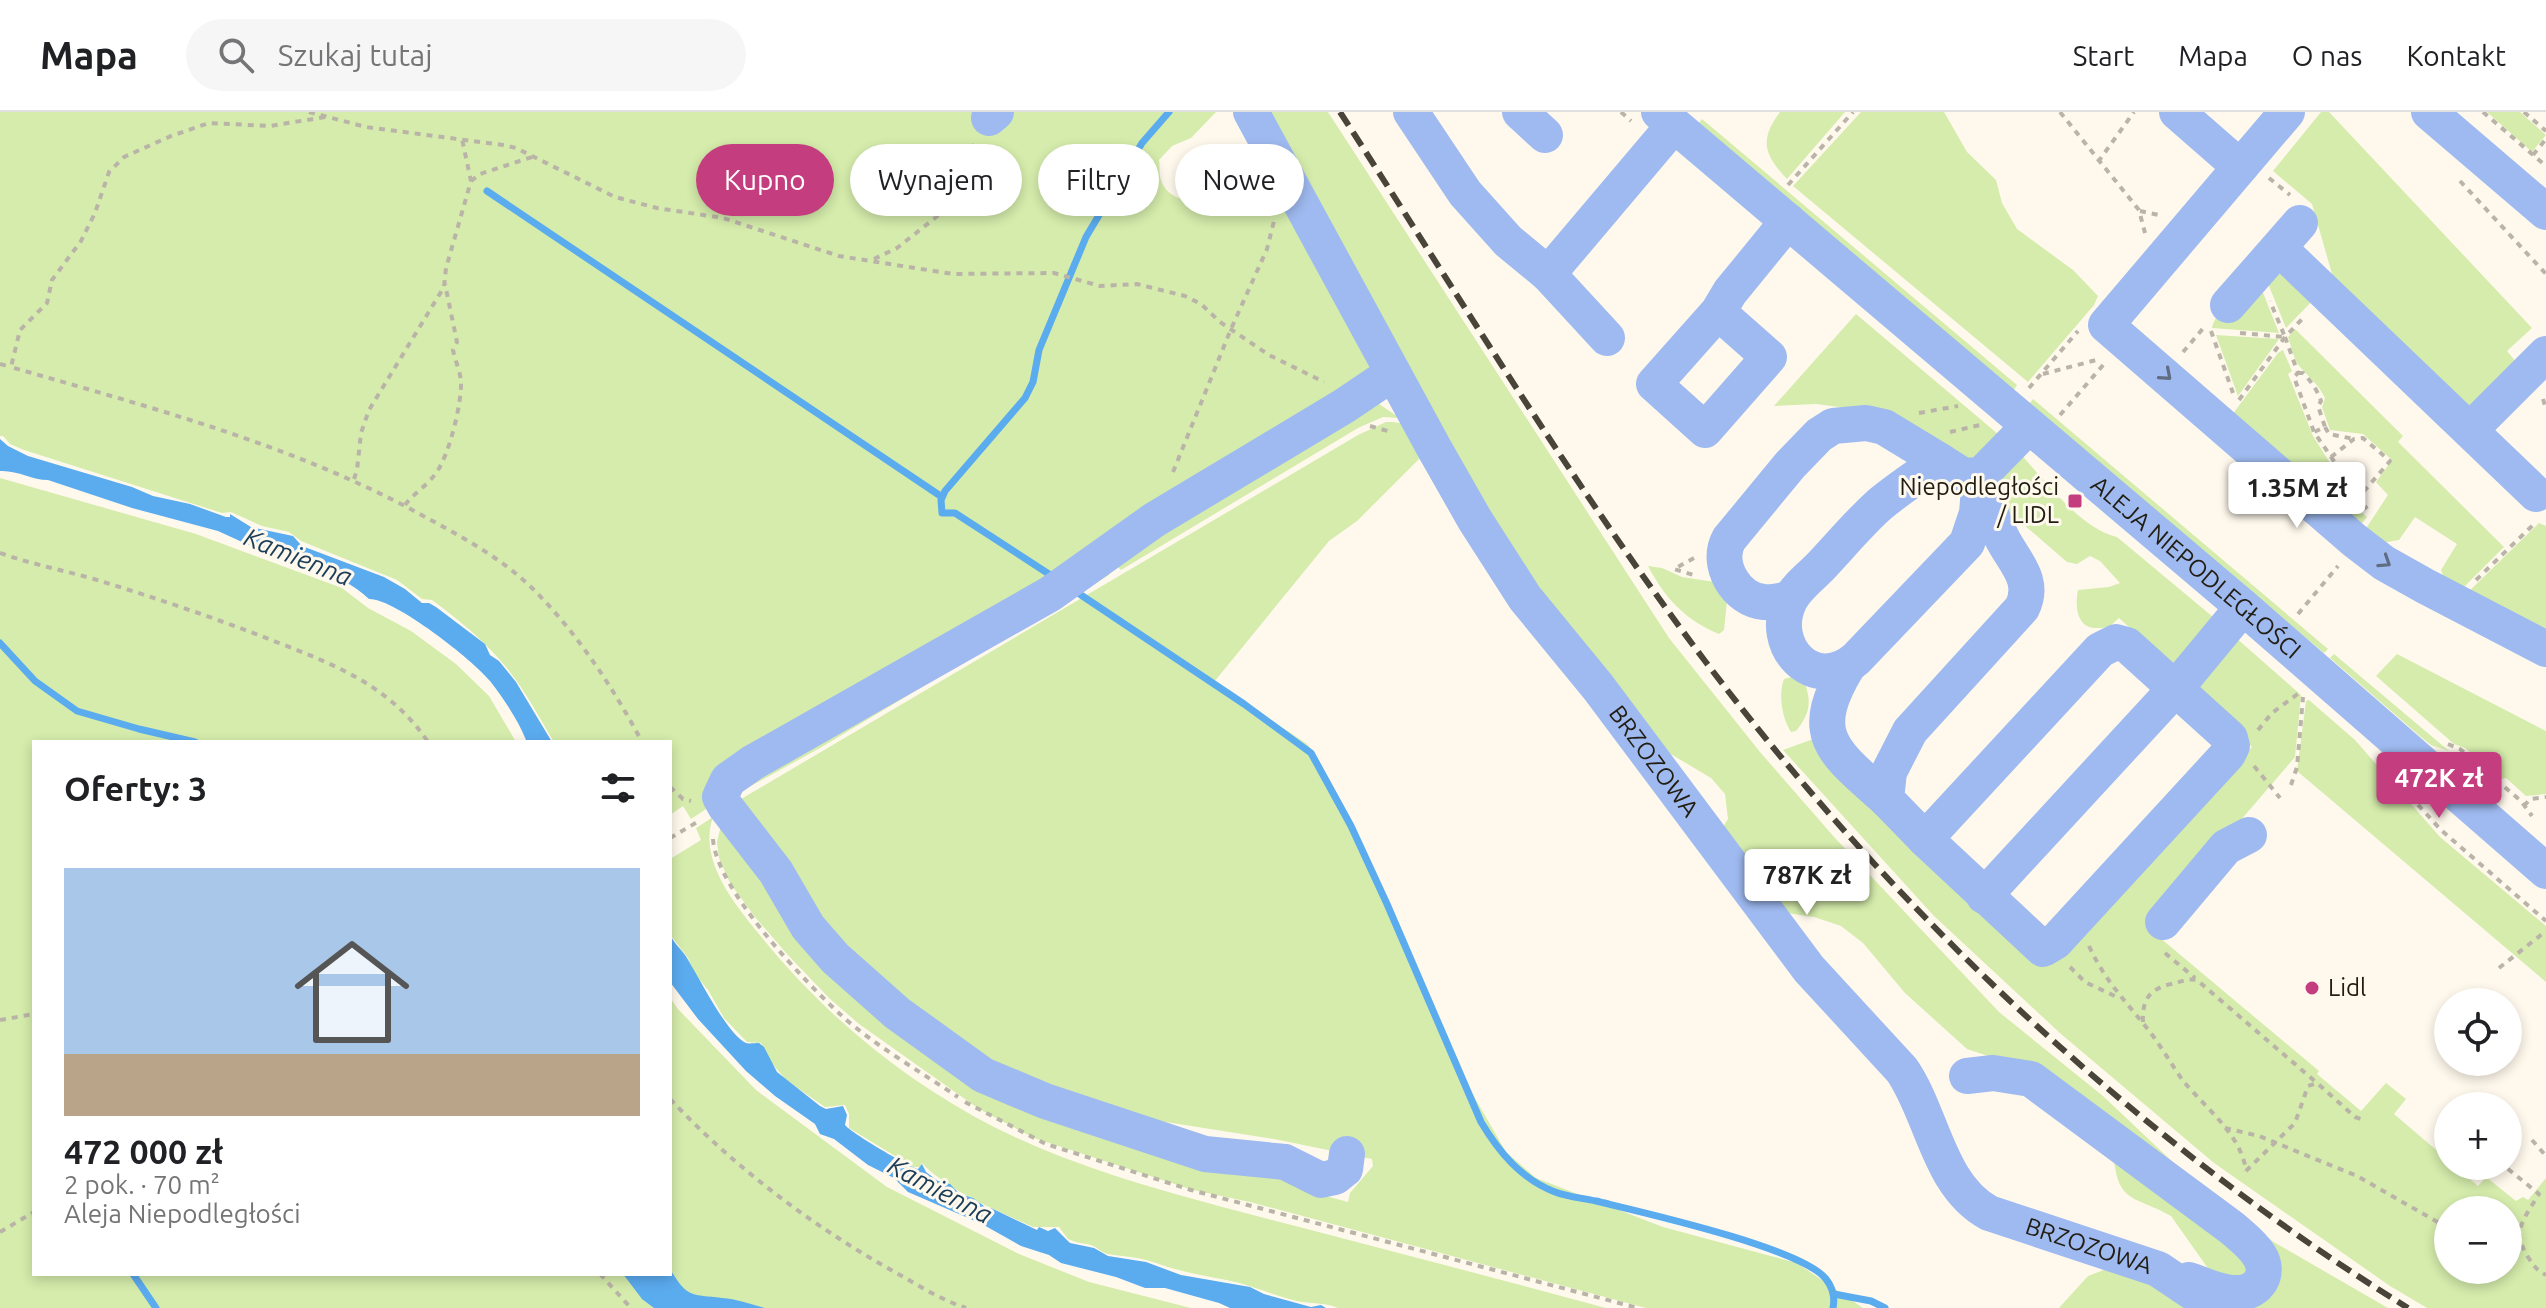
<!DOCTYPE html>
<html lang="pl">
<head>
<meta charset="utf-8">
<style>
  :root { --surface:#fff; --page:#f6f6f6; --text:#202124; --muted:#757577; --line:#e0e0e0; --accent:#c43d7e }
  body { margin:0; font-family:Ubuntu,sans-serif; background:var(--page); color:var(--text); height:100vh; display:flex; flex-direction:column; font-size:30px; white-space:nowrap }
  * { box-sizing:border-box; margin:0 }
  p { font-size:26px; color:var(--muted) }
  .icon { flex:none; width:44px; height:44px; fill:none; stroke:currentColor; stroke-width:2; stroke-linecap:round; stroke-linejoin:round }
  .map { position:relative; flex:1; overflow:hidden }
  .panel { position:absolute; left:32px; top:628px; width:640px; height:536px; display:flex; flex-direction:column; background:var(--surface); border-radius:0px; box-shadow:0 4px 12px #0003 }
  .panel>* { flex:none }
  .hud { position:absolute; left:696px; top:32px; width:760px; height:72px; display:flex; gap:16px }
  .tools { position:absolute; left:2434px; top:876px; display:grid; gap:16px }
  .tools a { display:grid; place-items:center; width:88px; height:88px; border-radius:50%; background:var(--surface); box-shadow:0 4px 12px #0003; font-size:40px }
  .price { position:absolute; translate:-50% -68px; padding:0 18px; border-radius:8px; background:#fff; color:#222; font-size:26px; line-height:52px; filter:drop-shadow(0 2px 4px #0008) }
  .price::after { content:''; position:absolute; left:50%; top:48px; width:24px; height:18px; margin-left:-12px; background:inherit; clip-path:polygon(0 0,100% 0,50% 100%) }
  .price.current { background:var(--accent); color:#fff }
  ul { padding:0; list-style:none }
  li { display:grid; align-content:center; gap:16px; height:424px; padding:0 32px }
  li span { display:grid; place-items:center; height:248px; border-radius:0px; color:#555 }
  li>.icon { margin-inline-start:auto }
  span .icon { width:144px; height:144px; fill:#fffc; stroke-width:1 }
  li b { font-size:34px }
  h2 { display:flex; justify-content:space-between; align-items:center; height:96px; padding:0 32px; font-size:34px }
  .pill { padding:0 28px; border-radius:36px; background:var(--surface); box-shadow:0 4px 12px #0003; font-size:28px; line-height:72px }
  .pill.current { background:var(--accent); color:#fff }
  header { display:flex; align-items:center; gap:48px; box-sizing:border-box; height:112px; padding:0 40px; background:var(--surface); border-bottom:2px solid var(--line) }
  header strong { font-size:38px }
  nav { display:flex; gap:44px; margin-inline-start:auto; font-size:28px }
  .search { width:560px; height:72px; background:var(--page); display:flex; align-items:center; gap:20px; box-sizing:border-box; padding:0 28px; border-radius:44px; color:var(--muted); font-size:30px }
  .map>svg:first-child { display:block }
  .green { fill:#d5ecac; fill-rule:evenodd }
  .water { fill:#5babef }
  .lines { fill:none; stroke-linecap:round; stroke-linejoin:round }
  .stream { stroke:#5babef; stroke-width:7 }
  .path { stroke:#bab4a8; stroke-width:4; stroke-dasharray:6 6; stroke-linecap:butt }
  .minor { stroke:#9fbaf0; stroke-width:36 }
  .rail { stroke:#494439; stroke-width:6; stroke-dasharray:16 8; stroke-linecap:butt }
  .oneway { stroke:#606c81 }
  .poi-dot { fill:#c43d7e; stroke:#fff9ed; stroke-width:3 }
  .labels { text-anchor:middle; stroke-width:6; stroke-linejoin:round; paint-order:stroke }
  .poi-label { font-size:24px; fill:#221d12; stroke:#fff9ed; text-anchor:end }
  .street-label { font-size:24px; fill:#221d12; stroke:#fff9ed }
  .water-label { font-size:26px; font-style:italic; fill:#1c3d59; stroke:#fff9ed }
</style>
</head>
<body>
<header>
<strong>Mapa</strong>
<div class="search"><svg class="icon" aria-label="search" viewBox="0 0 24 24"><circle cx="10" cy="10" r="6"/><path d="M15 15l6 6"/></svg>Szukaj tutaj</div>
<nav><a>Start</a><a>Mapa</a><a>O nas</a><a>Kontakt</a></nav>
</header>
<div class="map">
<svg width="2546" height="1196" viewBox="0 0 2546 1196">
  <rect width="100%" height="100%" fill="#fff9ed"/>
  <g class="green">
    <path d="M0,0H1216L1191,26L1172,34L1159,48C1160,54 1159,62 1161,68C1169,92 1202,93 1222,86C1228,83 1254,60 1262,54L1373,255L691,707L683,694L670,703V630H554C539,605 524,577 506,555C485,529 459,508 432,488L422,487L397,468L301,429L289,420L262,414L231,400L222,401L24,338L10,332L3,324H0Z"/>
    <path d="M1265,0H1328L1669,526L1760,640L1835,726L1999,900L2103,984L2178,1055L2225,1089L2272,1129L2388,1196H2236L2171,1104C2132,1082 2117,1093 2113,1038L1994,946L1967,937L1905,881L1863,831L1841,814L1814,805L1780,800L1719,721L1728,707L1725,682L1711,666L1664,638L1554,496L1505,428Z"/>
    <path d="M1780,0H1845L1787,67C1764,43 1759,28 1780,0Z"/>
    <path d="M1861,0H1944L1967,40L1996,68L2002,91L2017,117L2073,158L2098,184L2094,193L2028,270L1793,74Z"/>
    <path d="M2321,0H2329L2532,216L2507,239L2521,256L2474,298L2334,169L2312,92L2273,59Z"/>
    <path d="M2487,0H2520L2546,23L2532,40Z"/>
    <path d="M1702,7L2017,273L2013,279L1698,12Z"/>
    <path d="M2279,161L2319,182L2286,216L2265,164Z"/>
    <path d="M2258,168L2279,221L2212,216C2215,198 2244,180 2258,168Z"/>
    <path d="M1856,202L1992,317L2001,325L1972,348L1862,298L1816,292L1774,294Z"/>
    <path d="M2295,217L2403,324L2398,330L2504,435L2455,484L2446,472L2441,458L2457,432L2415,405L2399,428L2370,433L2359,427L2388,383L2376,370L2392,348L2363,322L2330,318L2322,295L2325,286C2318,272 2310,266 2300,255C2294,249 2291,233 2288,225Z"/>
    <path d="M2216,223L2279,227L2238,284Z"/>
    <path d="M2283,238L2292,259L2288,262L2313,324L2361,400L2367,405L2355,420L2229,307L2278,241Z"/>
    <path d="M2033,287L2328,537L2324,541L2029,292Z"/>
    <path d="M1376,290L1400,306L1383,305L1358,316L1121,458L1118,455L1110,460L1109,463L820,636L740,680L731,677Z"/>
    <path d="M1386,310C1409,309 1417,319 1428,338L1357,409L1329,429L1214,570L1307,632L1315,642L1350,707L1472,981L1506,1040L1536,1066L1663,1115L1797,1151L1863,1196H1646L1250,1090L1193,1078L1034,1026L979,997L859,912L829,886L787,842L755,805L730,771L719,746L717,730L723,705L739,719L758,747L798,814L834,854L885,898L977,969L1116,1017L1159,1036L1244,1057L1270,1059L1307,1079L1348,1090L1350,1081L1373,1054L1372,1047L1274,1027L1115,1002L1011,969L958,934L922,906L887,872L811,797L752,712L746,715L731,693L1358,323Z"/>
    <path d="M2019,340C2043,367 2081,417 2117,425L2219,510L2174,556L2119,506C2115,509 2112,513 2108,515C2105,516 2097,516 2095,516C2076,515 2075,493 2078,478L2109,475L2120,471L2100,449L2090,444L2077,452L2067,450L2002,394L1997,370Z"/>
    <path d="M0,366L196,422L342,476L368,496L411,519L456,552L489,584L516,630H34V1162H670V885L677,896L756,978L887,1075L1019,1142L1089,1170L1191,1196H0Z"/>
    <path d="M2539,411L2546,414V527L2461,487Z"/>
    <path d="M1648,454L1662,456L1682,465L1715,470L1727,489L1724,518L1719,522C1685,508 1665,486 1648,454Z"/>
    <path d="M2235,525L2301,583L2295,645L2215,738L2159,825L2319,959L2317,962L2361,999L2386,971L2406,987L2394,1002L2448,1048V1054H2455L2478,1074L2486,1065L2516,1089L2523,1085L2528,1088L2546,1066V1196H2427L2390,1174L2214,1051L2061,922L1934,804L1783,638L1816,626L1954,765L2049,854L2252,635L2200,579L2201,564ZM2448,1098H2508V1158H2448Z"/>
    <path d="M2334,542L2449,639L2431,633L2421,625L2330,546Z"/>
    <path d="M2397,542L2546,619V682L2526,684L2506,666L2501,667L2465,636L2454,632L2376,564Z"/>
    <path d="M1792,565L1805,572C1812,591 1809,603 1796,619L1791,620C1782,606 1778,583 1784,567Z"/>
    <path d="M2309,588L2355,628L2440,725L2546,814V870L2297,659L2306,589Z"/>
    <path d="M713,705C698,747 733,790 759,822C824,903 904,969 996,1016C1092,1064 1204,1090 1307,1117C1407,1143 1506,1169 1606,1196H1338C1323,1190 1312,1192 1297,1189C1271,1183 1247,1171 1221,1167C1194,1162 1175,1158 1150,1149C1137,1145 1120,1144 1108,1142C1102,1141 1097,1135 1091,1133C1083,1131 1076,1131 1068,1127L1059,1115H1033L978,1090C972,1084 966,1085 960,1080C947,1070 933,1064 922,1051L920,1055H913L849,1016V1002L845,993L825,995L786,968L770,949L761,931L747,930L724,906L708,878L695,862L688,846L672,825L670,747L701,728L696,716Z"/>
    <path d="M2109,1156L2154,1173L2194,1196H2059L2088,1164Z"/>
  </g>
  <g class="water">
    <path d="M0,327L8,334L28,344L132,375L153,384L190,392L226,405H230V402L251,415L293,424L302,434L384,465L405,477L422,491H429L436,495L485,532L490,543L499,549L516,570L552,630H529L526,628C518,608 504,587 490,569C473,548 394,486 369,487C338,457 294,455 259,435H253L218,419L132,396L48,368C32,368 17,358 0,359Z"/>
    <path d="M670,823C674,831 680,836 685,843C697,861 727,923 746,931C748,932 756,931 759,931L764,935L777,960L820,994L826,997L843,994L847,1003L845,1013C850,1020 907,1054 918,1057L922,1052L926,1060L938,1069L950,1072L960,1082L973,1086L988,1097L991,1096L1037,1118L1039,1115L1048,1119L1055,1116L1070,1131L1094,1136L1108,1144L1146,1150L1181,1163L1250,1175L1264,1182L1311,1195L1321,1193L1326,1196H1230L1219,1191L1165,1176H1145L1116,1165L1061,1151L1049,1143L1021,1134L982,1112L908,1080L894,1066L868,1053L834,1027L820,1022L815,1012L775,984L746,959L698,907L670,870Z"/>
    <path d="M670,1157C688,1187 691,1182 722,1186C736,1187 751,1192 765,1196H654L642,1187L623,1162H670Z"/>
  </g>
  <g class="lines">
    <g class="stream">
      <path d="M487,79L942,385"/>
      <path d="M1055,466L955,401H942L941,388L945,379L1025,286L1033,270L1039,238L1086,125L1142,31L1169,0"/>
      <path d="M1075,479L1244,592L1311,641L1351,714L1387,792L1481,1010C1499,1040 1521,1067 1555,1080C1568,1085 1583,1086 1596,1089C1641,1100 1802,1136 1826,1167C1833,1176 1835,1186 1833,1196"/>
      <path d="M0,531L35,569L77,599L139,617L195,630"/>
      <path d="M133,1162L156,1196"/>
      <path d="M1834,1182L1871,1189L1885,1196"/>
    </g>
    <g class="path">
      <path d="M309,0L366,15L503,33L516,36L615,85L657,96L723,106L839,144L953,162L1054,161L1100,174L1137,172L1185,184L1201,192L1220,210L1269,243L1324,270"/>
      <path d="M1621,0L1631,9"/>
      <path d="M2060,0L2139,98L2145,121"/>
      <path d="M2483,0L2546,54"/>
      <path d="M2524,0L2546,19"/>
      <path d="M325,5L270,14L209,11L171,24L124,45L109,60L95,101L81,129L52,168L47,191L20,218L11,255C152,296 298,334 427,406C466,427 506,449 537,481C579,524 614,577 642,630"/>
      <path d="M2533,43L2546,27"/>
      <path d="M2098,50L2134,0"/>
      <path d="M2269,66L2290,83"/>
      <path d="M471,69L480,62L532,45"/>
      <path d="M2460,69L2546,162"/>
      <path d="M1788,73L1853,0"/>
      <path d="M2140,99L2159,103"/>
      <path d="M874,147L897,136L949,95L974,32"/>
      <path d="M2211,219L2233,281"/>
      <path d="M2240,221L2285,225L2270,189"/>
      <path d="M2285,225L2298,261L2294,265L2314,320L2367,397"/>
      <path d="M2183,240L2206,213"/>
      <path d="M0,252L11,255"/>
      <path d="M2298,261H2303C2312,270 2317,278 2321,289L2318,294L2325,315L2314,320"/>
      <path d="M2043,262L2100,247"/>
      <path d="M2029,276L2078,219"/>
      <path d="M2543,287L2546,297"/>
      <path d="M2239,288L2285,225L2305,204"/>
      <path d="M1919,301L1958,294"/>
      <path d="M2060,303L2104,252"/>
      <path d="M1370,314L1391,320"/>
      <path d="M2325,315L2329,322L2354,327"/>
      <path d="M1950,320L1980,313"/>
      <path d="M2331,345L2354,327L2363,326L2390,349L2359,385"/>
      <path d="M1173,360L1231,217L1267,137L1275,105"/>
      <path d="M354,367L357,358L361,321L369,298L444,175L446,156L471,69L462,27"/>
      <path d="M405,393C414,381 428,373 436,361C449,344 462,291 461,269C460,259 455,248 453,238L457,230L445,172"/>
      <path d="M0,441C31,452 62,458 94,467C156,486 218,507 279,531C338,554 391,575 428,630"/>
      <path d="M1694,446L1674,457L1697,464"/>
      <path d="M2476,468L2533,413"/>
      <path d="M2298,502L2338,454"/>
      <path d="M2258,618L2272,601L2299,581"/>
      <path d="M2448,632L2460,637L2521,689L2532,704"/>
      <path d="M2254,654L2280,686"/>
      <path d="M2291,673L2297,655L2303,585"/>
      <path d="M670,675L683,687L691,689"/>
      <path d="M2410,684L2441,718L2546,809"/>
      <path d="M2524,694L2530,687L2546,685"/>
      <path d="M670,726L699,709"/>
      <path d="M713,727C716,777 805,870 842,904C873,932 922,961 958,985"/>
      <path d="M2089,834C2107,873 2129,892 2153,924C2164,939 2173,955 2184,970C2206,996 2242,1024 2246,1059"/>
      <path d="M2165,841L2195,866"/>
      <path d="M2070,855L2085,870L2119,886"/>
      <path d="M2499,856L2546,819"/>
      <path d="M0,908L34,902"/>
      <path d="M2143,910C2142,888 2149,877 2171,872C2181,870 2187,866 2197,868L2317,971"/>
      <path d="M670,987C736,1057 815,1116 900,1163C921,1175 942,1188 966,1196"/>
      <path d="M965,990L1046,1032L1191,1078L1638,1196"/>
      <path d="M2225,1016L2259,1024L2357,1064L2448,1116"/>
      <path d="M2532,1028L2546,1044"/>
      <path d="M2508,1057L2539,1082C2524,1107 2511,1119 2528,1145C2534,1154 2536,1158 2546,1163"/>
      <path d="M2246,1059L2295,1011L2308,974L2317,971L2355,1005L2361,1007"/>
      <path d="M0,1120L34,1100"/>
      <path d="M2508,1132L2520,1138"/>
      <path d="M600,1162L631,1196"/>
    </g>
    <g class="minor">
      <path id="s1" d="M1251,0L1434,336L1475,408L1525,486L1598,575L1809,857L1902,958C1933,1003 1938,1073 1989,1101L2158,1157L2216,1196"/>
      <path d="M1411,0L1465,81L1508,129L1548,162L1674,13"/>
      <path d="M1520,0L1545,23"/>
      <path id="s2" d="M1659,0L2243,495L2546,759"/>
      <path d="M2177,0L2240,55"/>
      <path d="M2287,0L2106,213L2354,428L2384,451L2425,474L2546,537"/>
      <path d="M2429,0L2546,100"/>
      <path d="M989,6L996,0"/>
      <path d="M2280,137L2536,382"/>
      <path d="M1548,162L1607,226"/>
      <path d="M2228,193L2300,111"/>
      <path d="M1718,200L1769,245L1705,318L1654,272L1718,200L1730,180L1788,109"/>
      <path d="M2471,317L2546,242"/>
      <path d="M1980,364L1977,401L1967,431L1856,547C1814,583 1767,534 1790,488C1796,476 1810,465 1819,456C1839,435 1858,412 1879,393C1898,377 1919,363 1940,349L1962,363L1980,364L2029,314"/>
      <path d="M1790,487C1782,488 1772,491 1764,490C1736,488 1715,452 1729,427L1790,353L1819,323L1833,314L1866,311L1884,315L1940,349"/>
      <path d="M2116,530L2127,533L2230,626L2232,634L2228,642L2055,830L2043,837L1925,727L2100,538Z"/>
      <path d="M1848,554C1806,623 1832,639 1886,687"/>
      <path d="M1925,727L1886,687L1889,660L1910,619L2022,496C2036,468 2014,450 2002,426C1993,409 1986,390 1980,372"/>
      <path d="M1984,784L2176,576L2243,495"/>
      <path d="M2163,810L2226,735L2249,723"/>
      <path d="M1967,964L1993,961L2031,967L2232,1116C2241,1124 2252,1132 2259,1143C2271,1161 2259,1181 2237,1181C2221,1182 2204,1173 2189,1168"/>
      <path d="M1347,1042L1345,1057L1335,1065L1321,1068L1285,1050L1205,1042L1045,989L983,963L897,901L835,846L808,815L776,760L725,694L720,685L728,668L752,651L1050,482L1154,408L1344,294L1393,261"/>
    </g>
    <path class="rail" d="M1340,0C1459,184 1573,374 1705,549C1897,803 2137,1028 2408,1196"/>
  </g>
  <defs><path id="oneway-chevron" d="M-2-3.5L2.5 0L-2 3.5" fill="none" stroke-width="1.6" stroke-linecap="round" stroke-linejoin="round" transform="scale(2)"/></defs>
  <g class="oneway">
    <use href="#oneway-chevron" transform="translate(2166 263) rotate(41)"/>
    <use href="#oneway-chevron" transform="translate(2385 450) rotate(33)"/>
  </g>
  <g class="poi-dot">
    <rect x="2067" y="381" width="16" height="16" rx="4"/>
    <circle cx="2312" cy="876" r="8"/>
  </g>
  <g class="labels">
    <g class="poi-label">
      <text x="2059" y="383">Niepodległości<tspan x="2059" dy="28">/ LIDL</tspan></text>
      <text x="2328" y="884" text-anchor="start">Lidl</text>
    </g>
    <g class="street-label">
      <text dy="8" stroke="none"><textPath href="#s2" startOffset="704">ALEJA NIEPODLEGŁOŚCI</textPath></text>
      <text dy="8" stroke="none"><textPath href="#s1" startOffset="766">BRZOZOWA</textPath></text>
      <text dy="8" stroke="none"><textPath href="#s1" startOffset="1438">BRZOZOWA</textPath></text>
    </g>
    <g class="water-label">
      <text transform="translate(298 445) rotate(22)" y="9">Kamienna</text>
      <text transform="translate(940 1078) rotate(28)" y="9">Kamienna</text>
    </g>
  </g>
</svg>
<div class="tools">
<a><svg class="icon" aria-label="locate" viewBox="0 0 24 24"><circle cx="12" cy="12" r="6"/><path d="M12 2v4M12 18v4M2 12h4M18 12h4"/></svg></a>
<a>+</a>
<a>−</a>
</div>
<b class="price" style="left:2297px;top:418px">1.35M zł</b>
<b class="price current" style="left:2439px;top:708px">472K zł</b>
<b class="price" style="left:1807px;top:805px">787K zł</b>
<div class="hud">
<a class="pill current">Kupno</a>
<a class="pill">Wynajem</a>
<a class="pill">Filtry</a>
<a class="pill">Nowe</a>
</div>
<section class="panel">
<h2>Oferty: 3<svg class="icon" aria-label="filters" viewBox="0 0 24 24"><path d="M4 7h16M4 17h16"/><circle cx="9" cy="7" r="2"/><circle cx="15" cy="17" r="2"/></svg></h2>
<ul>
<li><span style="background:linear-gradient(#a9c7e8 75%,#b9a48a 0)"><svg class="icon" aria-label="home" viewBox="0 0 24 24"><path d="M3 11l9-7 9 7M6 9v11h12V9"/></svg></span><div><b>472 000 zł</b><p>2 pok. · 70 m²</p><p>Aleja Niepodległości</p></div></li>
</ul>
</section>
</div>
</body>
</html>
